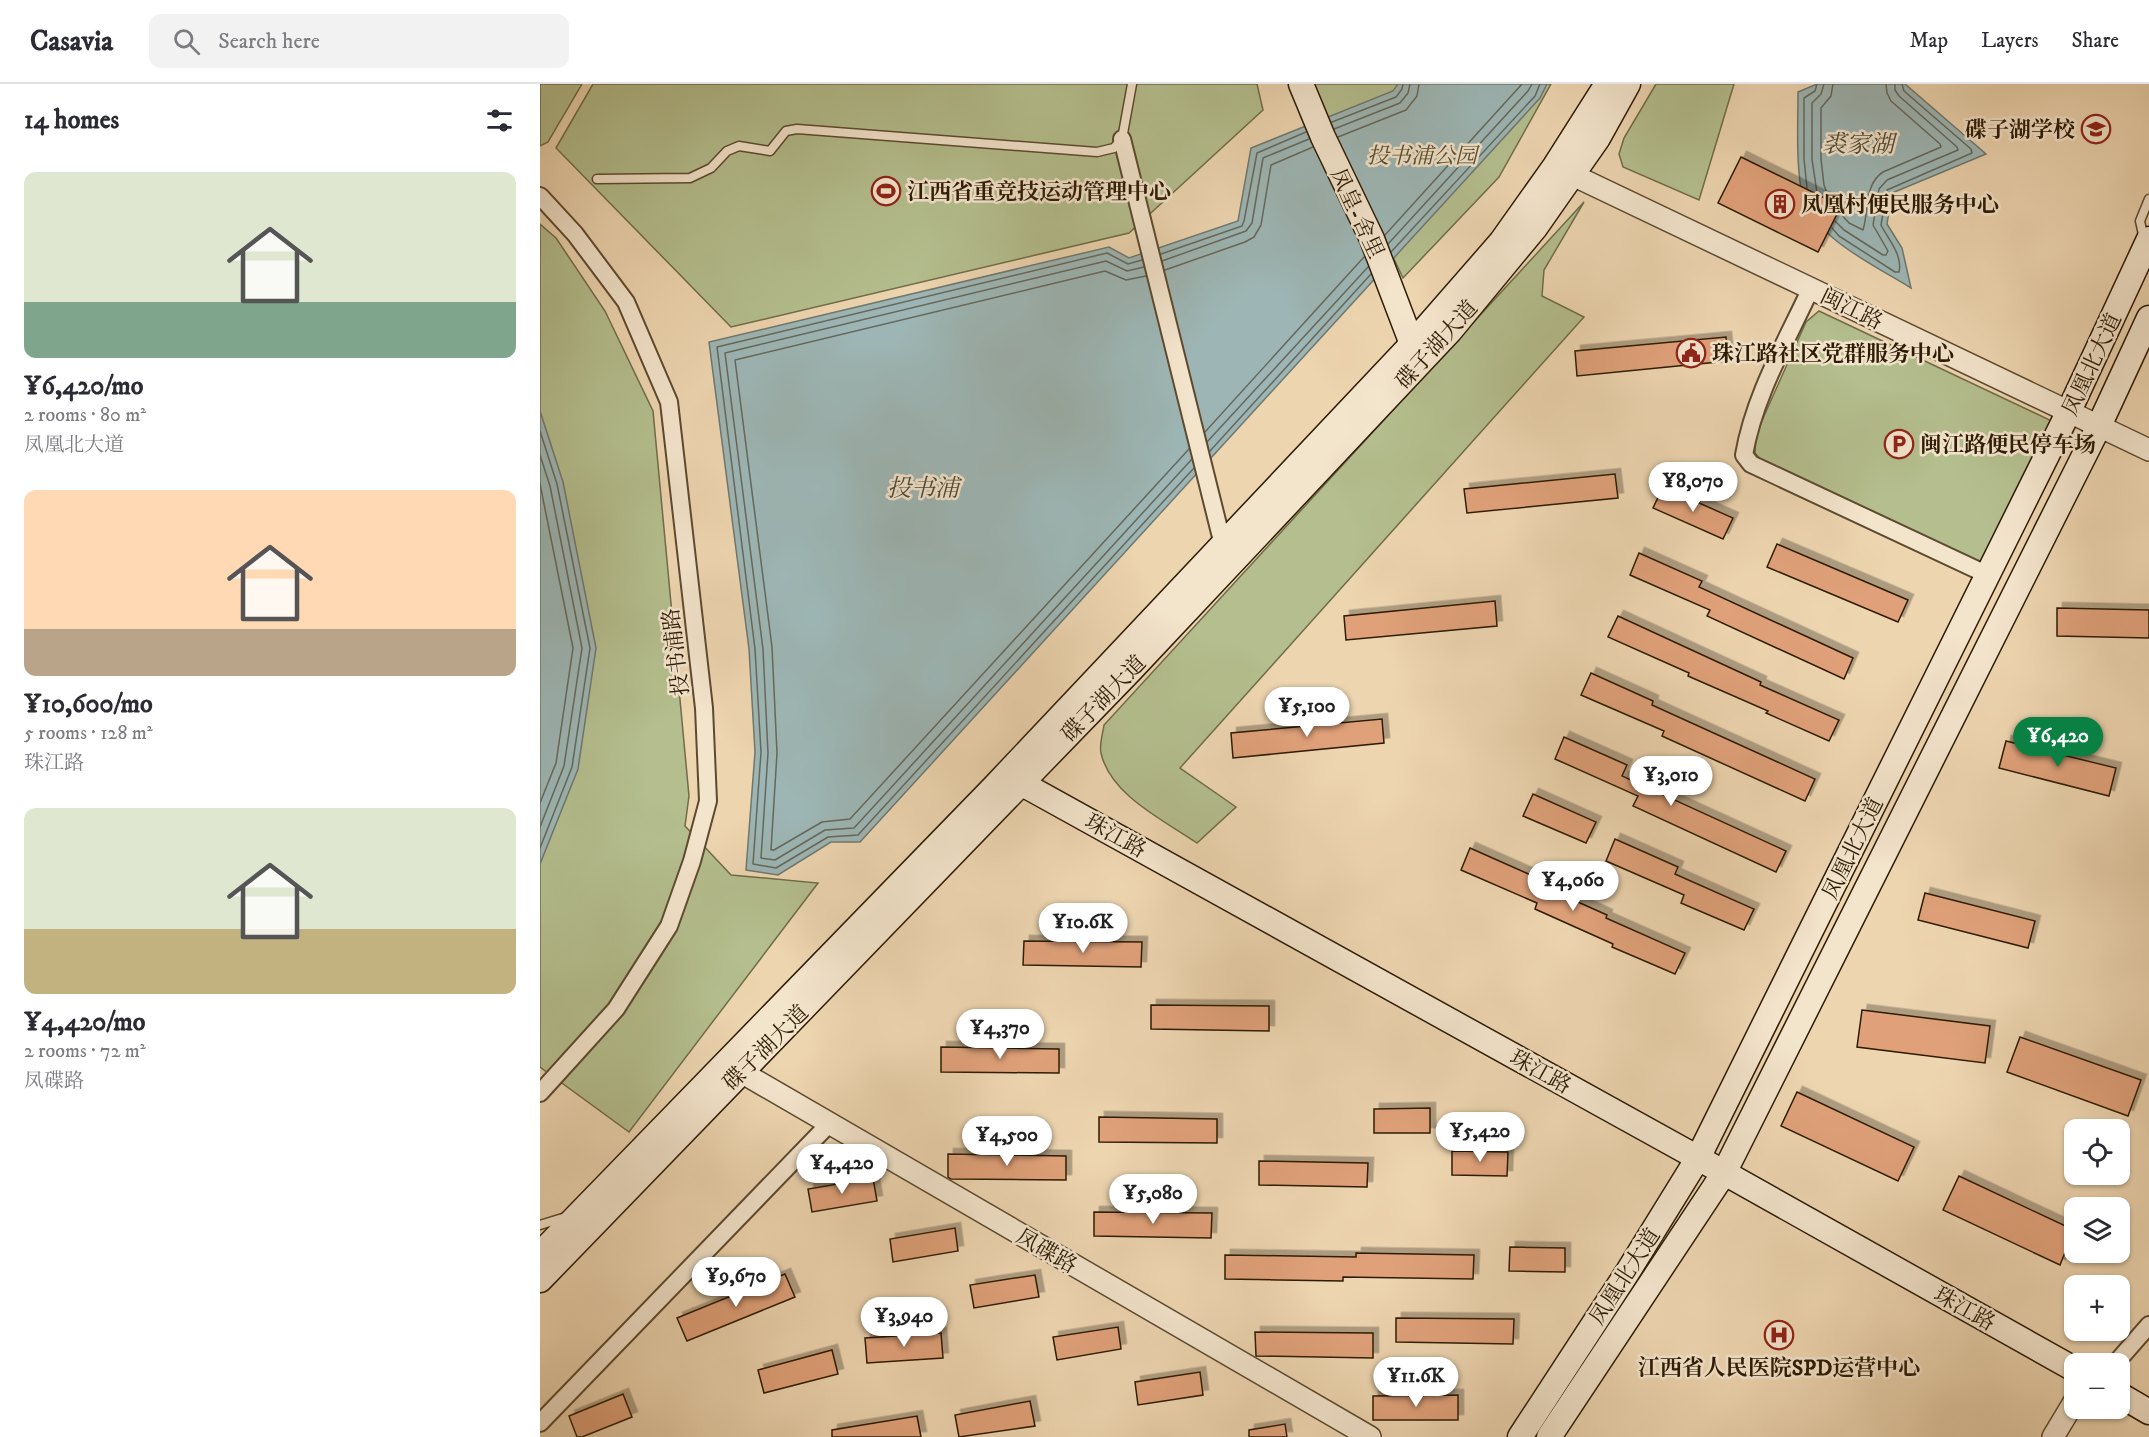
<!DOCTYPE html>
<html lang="en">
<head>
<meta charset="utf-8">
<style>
  :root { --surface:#fff; --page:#f2f2f3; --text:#2b2b33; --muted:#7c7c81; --line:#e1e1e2; --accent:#0b8043 }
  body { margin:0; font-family:"IM FELL DW Pica","Noto Serif SC",serif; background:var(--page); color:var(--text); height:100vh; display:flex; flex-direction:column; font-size:22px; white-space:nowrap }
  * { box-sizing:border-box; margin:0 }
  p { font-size:20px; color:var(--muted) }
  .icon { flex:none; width:33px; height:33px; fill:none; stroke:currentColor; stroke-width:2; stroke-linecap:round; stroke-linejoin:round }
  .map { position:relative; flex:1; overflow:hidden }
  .panel { display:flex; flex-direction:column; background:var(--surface); width:540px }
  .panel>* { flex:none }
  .buttons { position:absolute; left:1524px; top:1035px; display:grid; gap:12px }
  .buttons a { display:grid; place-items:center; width:66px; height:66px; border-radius:12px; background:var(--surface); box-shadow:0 2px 4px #0004; font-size:30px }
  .price { position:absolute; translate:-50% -51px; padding:0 14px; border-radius:21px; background:#fff; color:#222; font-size:20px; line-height:39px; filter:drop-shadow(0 2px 3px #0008) }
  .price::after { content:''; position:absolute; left:50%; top:36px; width:18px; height:14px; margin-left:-9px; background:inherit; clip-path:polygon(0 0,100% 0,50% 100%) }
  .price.current { background:var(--accent); color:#fff }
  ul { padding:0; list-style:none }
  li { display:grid; align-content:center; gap:12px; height:318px; padding:0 24px }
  li span { display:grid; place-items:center; height:186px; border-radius:12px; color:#555 }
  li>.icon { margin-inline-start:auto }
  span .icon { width:108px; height:108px; fill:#fffc; stroke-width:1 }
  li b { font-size:26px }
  h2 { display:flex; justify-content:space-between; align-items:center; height:72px; padding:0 24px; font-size:26px }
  header { display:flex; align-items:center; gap:36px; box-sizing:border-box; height:84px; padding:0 30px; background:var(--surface); border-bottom:2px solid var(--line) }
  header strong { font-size:28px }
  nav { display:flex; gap:33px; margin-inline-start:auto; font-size:21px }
  .search { width:420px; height:54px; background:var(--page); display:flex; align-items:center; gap:15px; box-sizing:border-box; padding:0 21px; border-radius:12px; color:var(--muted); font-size:22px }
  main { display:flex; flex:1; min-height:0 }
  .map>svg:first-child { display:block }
  .green { fill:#b4be8e; stroke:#706c49; stroke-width:1.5 }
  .water { fill:#9db6b5; stroke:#70786e; stroke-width:1.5 }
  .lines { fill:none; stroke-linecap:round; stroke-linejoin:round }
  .shore { stroke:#65685c; stroke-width:1.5 }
  .building { fill:#e0a17a; stroke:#2d1b04; stroke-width:1.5; filter:url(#shadow) }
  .service-casing { stroke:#5d4a2f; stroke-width:11 }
  .minor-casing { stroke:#5d4a2f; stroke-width:20 }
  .tertiary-casing { stroke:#5d4a2f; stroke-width:24 }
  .secondary-casing { stroke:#2d1b04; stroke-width:27 }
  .service { stroke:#f3e4cc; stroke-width:8 }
  .minor { stroke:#f3e4cc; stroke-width:16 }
  .tertiary { stroke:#f3e4cc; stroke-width:21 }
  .secondary { stroke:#f3e4cc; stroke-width:24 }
  .labels { text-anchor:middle; stroke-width:5; stroke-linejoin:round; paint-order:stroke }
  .poi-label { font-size:22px; font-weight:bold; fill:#2d1b04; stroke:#f3e4cc; text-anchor:start }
  .park-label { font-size:22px; font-style:italic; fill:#564c2d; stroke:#f3e4cc }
  .street-label { font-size:22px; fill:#2d1b04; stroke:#f3e4cc }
  .water-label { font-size:24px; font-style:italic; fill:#4f4a39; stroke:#f3e4cc }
</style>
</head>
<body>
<header>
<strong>Casavia</strong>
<div class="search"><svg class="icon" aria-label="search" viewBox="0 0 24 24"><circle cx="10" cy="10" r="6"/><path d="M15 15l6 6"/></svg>Search here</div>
<nav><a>Map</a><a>Layers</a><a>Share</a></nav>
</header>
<main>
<section class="panel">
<h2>14 homes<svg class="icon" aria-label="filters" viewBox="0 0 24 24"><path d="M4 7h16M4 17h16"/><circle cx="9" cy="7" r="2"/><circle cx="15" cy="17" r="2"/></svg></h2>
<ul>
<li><span style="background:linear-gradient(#dfe7d0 70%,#7fa58c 0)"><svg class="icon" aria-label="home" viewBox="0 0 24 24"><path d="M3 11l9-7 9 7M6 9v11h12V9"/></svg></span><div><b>¥6,420/mo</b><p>2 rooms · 80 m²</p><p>凤凰北大道</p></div></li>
<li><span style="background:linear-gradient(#ffd9b3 75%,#b9a48a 0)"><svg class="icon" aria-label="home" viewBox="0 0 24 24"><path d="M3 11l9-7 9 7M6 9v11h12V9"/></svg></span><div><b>¥10,600/mo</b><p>5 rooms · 128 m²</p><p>珠江路</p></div></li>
<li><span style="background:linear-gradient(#dfe7d0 65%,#c2b280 0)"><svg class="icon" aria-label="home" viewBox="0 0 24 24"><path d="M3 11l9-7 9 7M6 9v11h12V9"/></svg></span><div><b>¥4,420/mo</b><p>2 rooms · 72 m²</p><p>凤碟路</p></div></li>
</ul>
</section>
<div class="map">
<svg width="1609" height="1353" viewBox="0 0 1609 1353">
  <defs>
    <filter id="shadow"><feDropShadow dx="5.5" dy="-5.5" stdDeviation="0" flood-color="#0004"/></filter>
  </defs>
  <rect width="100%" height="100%" fill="#edd5b0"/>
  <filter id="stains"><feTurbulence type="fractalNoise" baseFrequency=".00333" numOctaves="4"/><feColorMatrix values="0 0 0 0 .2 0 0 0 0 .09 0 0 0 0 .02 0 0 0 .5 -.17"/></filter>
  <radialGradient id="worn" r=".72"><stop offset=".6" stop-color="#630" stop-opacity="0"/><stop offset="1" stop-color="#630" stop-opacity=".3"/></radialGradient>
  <g class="green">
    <path d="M0,0H42L8,58L0,62Z"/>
    <path d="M53,0H717L723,26L589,149L191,243L16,64Z"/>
    <path d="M771,0H1011L959,93L863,194Z"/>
    <path d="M1116,0H1194L1159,116L1083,83L1079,70L1084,54Z"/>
    <path d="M1044,118L1004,186L1002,212L1044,233L640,684L696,723L657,759C625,737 570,711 561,669C559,661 563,649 564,641Z"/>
    <path d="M0,140L16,154L65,227L113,327L149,712L145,742L191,791L278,799L89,1048L0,983Z"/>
    <path d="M1279,227L1514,338L1443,480L1222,377L1215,369L1216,350L1266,238Z"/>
  </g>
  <g class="water">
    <path d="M858,0H1007L1000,14L320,758H291L238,791L206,786L215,668L209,565L169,258L569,163L589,174L698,137L711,64L853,7Z"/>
    <path d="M1277,0H1365L1446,70L1352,109L1347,140L1362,164L1371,204C1333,180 1270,153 1261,105C1256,73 1258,40 1258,8Z"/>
    <path d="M0,327L23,398L56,564L38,685L0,780Z"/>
  </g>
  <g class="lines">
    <g class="shore">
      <path d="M792,38L856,13L862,5L863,0"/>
      <path d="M794,45L860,19L868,9L870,0"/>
      <path d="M798,53L866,26L877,12L879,0"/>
      <path d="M1267,104L1264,75V14L1275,7L1277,0"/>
      <path d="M1277,109L1272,75V19L1281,10L1284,0"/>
      <path d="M1289,115L1284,101L1281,75V24L1291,12L1293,0"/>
      <path d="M1299,128L1309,139L1323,146C1329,127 1324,100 1343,88L1401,63L1400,60L1351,17L1347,9L1346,0"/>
      <path d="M1295,137L1304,146L1343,171H1346L1348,167L1333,141L1339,105L1347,96L1418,66L1417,63L1359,12L1355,6V0"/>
      <path d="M1292,144L1299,152L1355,188H1359C1363,171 1348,155 1341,141L1347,106L1432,69L1431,65L1364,7L1362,0"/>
      <path d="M845,151L982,0"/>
      <path d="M848,160L988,7L992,0"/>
      <path d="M851,168L995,12L1000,0"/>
      <path d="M621,170L702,142L704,137L717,69L766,48"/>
      <path d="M602,176L588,180L567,169L177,263L215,565L221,668L213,780L236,784L288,753L318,751L654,384"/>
      <path d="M622,177L706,147L712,139L723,74L769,55"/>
      <path d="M604,183L587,187L566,177L185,269L223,565L228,669L221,774L235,776L285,746L314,744L652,375"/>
      <path d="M625,186L705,158L714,153L721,141L731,81L773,63"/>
      <path d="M606,192L586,196L565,187L195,276L232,563L237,669L231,766H234L282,738L310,735L649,365"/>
      <path d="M0,347L17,400L50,564L32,683L0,764"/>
      <path d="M665,348L824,173"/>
      <path d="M667,358L828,183"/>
      <path d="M670,367L831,190"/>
      <path d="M0,371L10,402L42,564L24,682L0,743"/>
      <path d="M0,400L33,564L16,679L0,719"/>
    </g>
  </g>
  <g class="building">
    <path d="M1201,73L1301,122L1278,168L1178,119Z"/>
    <path d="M1186,253L1188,277L1037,292L1035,267Z"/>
    <path d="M1075,390L1078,414L927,429L924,405Z"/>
    <path d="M1123,403L1193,434L1183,455L1113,424Z"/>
    <path d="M1237,460L1368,516L1358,538L1227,483Z"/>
    <path d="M1099,469L1162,497L1159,503L1313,574L1304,595L1167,532L1170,526L1090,491Z"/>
    <path d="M955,517L957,542L806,556L804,532Z"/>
    <path d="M1517,524L1609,526V554L1517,552Z"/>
    <path d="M1078,532L1221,598L1220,601L1299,636L1289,657L1226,629L1228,627L1148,592L1149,589L1068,553Z"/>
    <path d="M1051,589L1113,617L1112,621L1275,695L1265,717L1122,652L1124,647L1041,611Z"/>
    <path d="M842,635L844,659L693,674L691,649Z"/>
    <path d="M1024,653L1087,681L1082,692L1246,767L1236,788L1093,722L1098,712L1015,675Z"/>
    <path d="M1466,657L1576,684L1569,712L1459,684Z"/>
    <path d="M993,710L1056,738L1046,759L983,732Z"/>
    <path d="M1075,755L1138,783L1135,790L1214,825L1204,846L1141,819L1144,811L1066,777Z"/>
    <path d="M930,764L993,792L991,797L1067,831L1066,834L1145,869L1135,890L1072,863L1073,860L995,825L997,819L921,786Z"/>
    <path d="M1385,809L1495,837L1488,864L1378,836Z"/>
    <path d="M484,857L602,858L601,883L483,881Z"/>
    <path d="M611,921L729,922V947L611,945Z"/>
    <path d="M1322,926L1450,942L1445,979L1317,963Z"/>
    <path d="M1480,953L1601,996L1588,1032L1467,988Z"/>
    <path d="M401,963L519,965V989L401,988Z"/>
    <path d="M1257,1008L1374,1063L1358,1097L1241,1042Z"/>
    <path d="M890,1024V1049H834V1025Z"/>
    <path d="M559,1033L677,1035V1059L559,1058Z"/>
    <path d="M912,1067L968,1068L967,1092L912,1091Z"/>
    <path d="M408,1070L526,1072V1096L411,1095L408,1093Z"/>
    <path d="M719,1077L828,1079L827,1103L719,1101Z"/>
    <path d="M1419,1092L1534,1146L1520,1181L1403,1126Z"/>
    <path d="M333,1094L337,1117L272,1128L268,1105Z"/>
    <path d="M554,1128L672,1129L671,1154L554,1152Z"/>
    <path d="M415,1144L418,1167L353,1178L350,1155Z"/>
    <path d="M970,1163L1025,1164V1188L969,1187Z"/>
    <path d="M816,1169L934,1171L933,1195L803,1193V1197L685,1195V1171L816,1173Z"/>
    <path d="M245,1190L255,1213L147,1257L137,1234Z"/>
    <path d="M495,1191L499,1213L434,1224L430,1201Z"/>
    <path d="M856,1234L974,1235L973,1260L856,1258Z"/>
    <path d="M578,1243L581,1265L517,1276L513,1253Z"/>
    <path d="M715,1248L833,1249V1274L716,1272Z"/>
    <path d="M401,1249L403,1274L327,1279L325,1254Z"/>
    <path d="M292,1266L298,1290L224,1309L218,1286Z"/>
    <path d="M660,1288L663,1311L598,1321L595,1298Z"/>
    <path d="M83,1310L92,1333L42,1353H37L29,1332Z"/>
    <path d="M918,1311V1336H833V1312Z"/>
    <path d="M490,1317L495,1342L419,1353L415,1331Z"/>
    <path d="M377,1332L381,1353H292V1346Z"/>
    <path d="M745,1340L747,1353H709V1346Z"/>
  </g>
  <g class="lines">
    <g class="service-casing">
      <g id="service">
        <path d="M57,95L150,94L171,84L187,67L199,62L230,67L246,47L257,45L557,68L574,64L582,55L592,0"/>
        <path d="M1604,155L1600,137L1609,115"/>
        <path d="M0,1141L26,1133"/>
      </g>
    </g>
    <g class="minor-casing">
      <g id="minor">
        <path d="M582,55L683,461"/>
        <path d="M0,112L35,150L86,218L129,318L164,624L168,717L152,777L129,842L76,925L0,1009"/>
        <path d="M1271,204C1246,258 1214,312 1204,371L1211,380L1448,491"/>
        <path d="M1575,1280L1609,1241"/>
        <path d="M0,1339L289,1040"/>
      </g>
    </g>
    <g class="tertiary-casing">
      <g id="tertiary">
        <path d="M1018,84L1609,366"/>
        <path d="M189,981L830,1353"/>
        <path d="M1513,1353L1534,1318"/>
      </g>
    </g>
    <g class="secondary-casing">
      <g id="secondary">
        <path d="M761,0L783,53L832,155L872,260"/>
        <path d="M468,692L1158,1074L1534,1285"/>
        <path d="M0,1170L454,703L872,260L961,158L1015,82L1067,0"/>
        <path d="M0,1196L590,587L910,247L995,144L1058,54L1088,0"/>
        <path d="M1580,1311L1609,1328"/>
        <path d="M980,1353L1087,1189L1158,1074L1529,327L1609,155"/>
        <path d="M1009,1353L1184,1089L1559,342L1609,234"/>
      </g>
    </g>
    <use href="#service" class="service"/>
    <use href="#minor" class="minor"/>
    <use href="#tertiary" class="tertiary"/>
    <use href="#secondary" class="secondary"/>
  </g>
  <defs>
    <g id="school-ring" transform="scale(1.5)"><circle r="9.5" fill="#f3e4cc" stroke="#8f2418" stroke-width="1.5"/><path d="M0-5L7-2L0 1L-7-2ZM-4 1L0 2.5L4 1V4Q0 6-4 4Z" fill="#8f2418"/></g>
    <g id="stadium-ring" transform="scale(1.5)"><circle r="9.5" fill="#f3e4cc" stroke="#8f2418" stroke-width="1.5"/><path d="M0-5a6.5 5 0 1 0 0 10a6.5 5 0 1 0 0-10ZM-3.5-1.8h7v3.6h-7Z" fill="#8f2418"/></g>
    <g id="building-ring" transform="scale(1.5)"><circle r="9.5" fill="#f3e4cc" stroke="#8f2418" stroke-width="1.5"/><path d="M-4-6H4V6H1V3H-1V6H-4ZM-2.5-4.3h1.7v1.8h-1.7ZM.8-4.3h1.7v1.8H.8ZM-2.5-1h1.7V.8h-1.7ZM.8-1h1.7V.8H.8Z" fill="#8f2418"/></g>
    <g id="civic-ring" transform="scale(1.5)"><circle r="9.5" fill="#f3e4cc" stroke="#8f2418" stroke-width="1.5"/><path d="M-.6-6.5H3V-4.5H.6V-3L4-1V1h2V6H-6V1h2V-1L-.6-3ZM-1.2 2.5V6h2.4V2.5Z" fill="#8f2418"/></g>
    <g id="parking-ring" transform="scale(1.5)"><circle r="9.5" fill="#f3e4cc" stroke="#8f2418" stroke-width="1.5"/><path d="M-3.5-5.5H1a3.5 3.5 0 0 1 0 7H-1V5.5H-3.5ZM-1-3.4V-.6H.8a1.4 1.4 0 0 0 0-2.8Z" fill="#8f2418"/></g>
    <g id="hospital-ring" transform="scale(1.5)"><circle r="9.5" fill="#f3e4cc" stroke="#8f2418" stroke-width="1.5"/><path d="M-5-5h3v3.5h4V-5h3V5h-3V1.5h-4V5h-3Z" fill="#8f2418"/></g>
  </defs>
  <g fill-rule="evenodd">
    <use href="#school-ring" x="1556" y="45"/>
    <use href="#stadium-ring" x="346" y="107"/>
    <use href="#building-ring" x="1240" y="120"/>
    <use href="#civic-ring" x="1151" y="269"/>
    <use href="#parking-ring" x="1359" y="360"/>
    <use href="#hospital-ring" x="1239" y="1251"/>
  </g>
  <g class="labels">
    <g class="poi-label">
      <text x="1535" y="53" text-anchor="end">碟子湖学校</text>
      <text x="367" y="115">江西省重竞技运动管理中心</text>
      <text x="1261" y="128">凤凰村便民服务中心</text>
      <text x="1172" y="277">珠江路社区党群服务中心</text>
      <text x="1380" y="368">闽江路便民停车场</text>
      <text x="1239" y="1291" text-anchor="middle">江西省人民医院SPD运营中心</text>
    </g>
    <g class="park-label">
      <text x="882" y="79">投书浦公园</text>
    </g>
    <g class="street-label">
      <text transform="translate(818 129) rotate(65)" y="8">凤皇-舍里</text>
      <text transform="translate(1312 224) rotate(26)" y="8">闽江路</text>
      <text transform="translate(896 260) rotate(-48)" y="8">碟子湖大道</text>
      <text transform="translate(1551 280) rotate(-65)" y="8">凤凰北大道</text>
      <text transform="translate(135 568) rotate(-97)" y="8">投书浦路</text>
      <text transform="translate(563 614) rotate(-46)" y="8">碟子湖大道</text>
      <text transform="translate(576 751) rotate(29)" y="8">珠江路</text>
      <text transform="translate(1312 764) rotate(-64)" y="8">凤凰北大道</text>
      <text transform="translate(225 963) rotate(-45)" y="8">碟子湖大道</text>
      <text transform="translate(1001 987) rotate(29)" y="8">珠江路</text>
      <text transform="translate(507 1166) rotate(30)" y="8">凤碟路</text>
      <text transform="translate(1084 1192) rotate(-57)" y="8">凤凰北大道</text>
      <text transform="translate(1425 1224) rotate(29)" y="8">珠江路</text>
    </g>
    <g class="water-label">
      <text x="1318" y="68">裘家湖</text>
      <text x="383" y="412">投书浦</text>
    </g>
  </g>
  <rect width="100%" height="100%" filter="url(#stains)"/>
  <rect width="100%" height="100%" fill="url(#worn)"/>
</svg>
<div class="buttons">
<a><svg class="icon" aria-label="locate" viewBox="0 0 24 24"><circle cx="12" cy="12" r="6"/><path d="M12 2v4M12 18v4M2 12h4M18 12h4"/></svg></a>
<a><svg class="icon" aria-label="layers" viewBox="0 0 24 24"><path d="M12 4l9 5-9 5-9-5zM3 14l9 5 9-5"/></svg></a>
<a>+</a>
<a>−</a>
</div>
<b class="price" style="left:1153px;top:429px">¥8,070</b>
<b class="price" style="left:767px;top:654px">¥5,100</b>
<b class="price current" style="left:1518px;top:684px">¥6,420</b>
<b class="price" style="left:1131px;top:723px">¥3,010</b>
<b class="price" style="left:1033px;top:828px">¥4,060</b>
<b class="price" style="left:543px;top:870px">¥10.6K</b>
<b class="price" style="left:460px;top:976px">¥4,370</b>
<b class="price" style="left:940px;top:1079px">¥5,420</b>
<b class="price" style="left:467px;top:1083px">¥4,500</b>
<b class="price" style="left:302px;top:1111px">¥4,420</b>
<b class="price" style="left:613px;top:1141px">¥5,080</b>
<b class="price" style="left:196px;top:1224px">¥9,670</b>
<b class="price" style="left:364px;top:1264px">¥3,940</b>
<b class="price" style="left:876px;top:1324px">¥11.6K</b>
</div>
</main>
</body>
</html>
